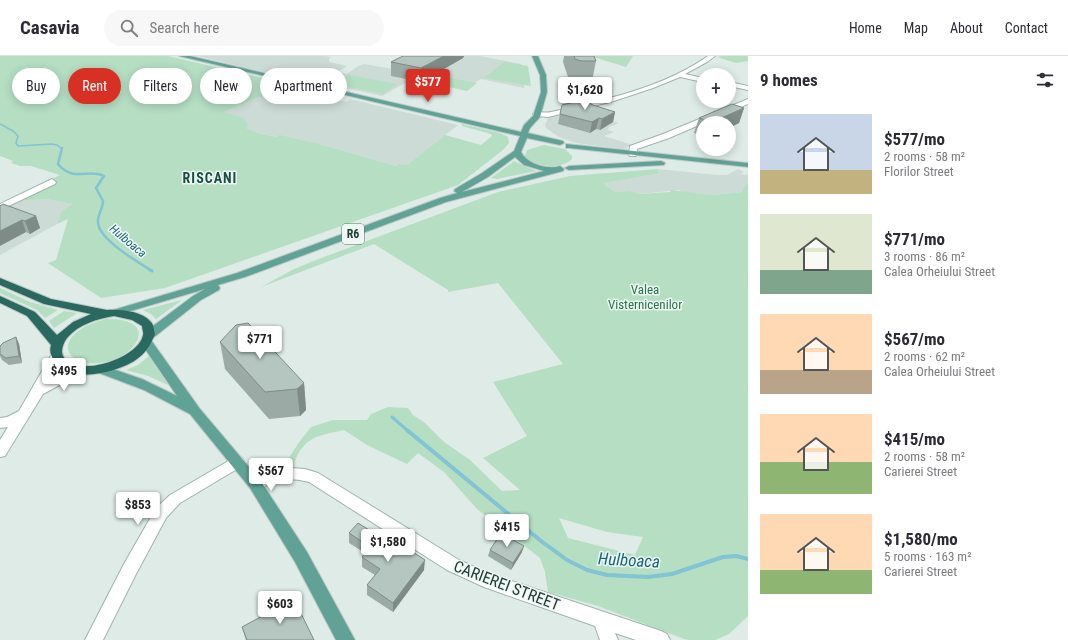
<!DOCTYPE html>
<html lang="en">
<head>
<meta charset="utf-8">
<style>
  :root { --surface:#fff; --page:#f7f7f7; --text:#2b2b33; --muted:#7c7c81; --line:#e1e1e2; --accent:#d93025 }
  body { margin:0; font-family:"Roboto Condensed",sans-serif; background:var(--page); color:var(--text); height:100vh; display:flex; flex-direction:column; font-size:15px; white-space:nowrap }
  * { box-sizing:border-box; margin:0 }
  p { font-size:13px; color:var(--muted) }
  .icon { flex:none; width:22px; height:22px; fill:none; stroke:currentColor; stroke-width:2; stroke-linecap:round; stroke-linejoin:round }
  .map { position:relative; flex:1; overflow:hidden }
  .sheet { display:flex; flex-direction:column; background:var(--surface); width:320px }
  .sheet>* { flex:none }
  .banner { position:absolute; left:12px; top:12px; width:380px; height:36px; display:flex; gap:8px }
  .buttons { position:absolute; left:696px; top:12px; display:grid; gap:8px }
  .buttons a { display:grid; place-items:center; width:40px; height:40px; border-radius:50%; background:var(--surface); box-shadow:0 2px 10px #0003; font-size:20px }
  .price { position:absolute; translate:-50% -34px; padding:0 9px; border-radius:4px; background:#fff; color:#222; font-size:13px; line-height:26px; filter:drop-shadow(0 1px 2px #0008) }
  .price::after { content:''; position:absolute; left:50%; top:24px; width:12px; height:9px; margin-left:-6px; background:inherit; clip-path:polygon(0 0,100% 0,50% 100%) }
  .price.active { background:var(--accent); color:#fff }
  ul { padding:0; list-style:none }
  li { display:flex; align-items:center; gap:12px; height:100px; padding:0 12px }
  li span { display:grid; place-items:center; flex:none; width:112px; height:80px; border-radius:0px; color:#555 }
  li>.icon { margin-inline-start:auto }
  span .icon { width:48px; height:48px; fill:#fffc; stroke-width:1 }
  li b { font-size:17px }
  h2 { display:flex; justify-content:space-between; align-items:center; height:48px; padding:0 12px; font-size:17px }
  .tag { padding:0 14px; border-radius:18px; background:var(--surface); box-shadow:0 2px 10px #0003; font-size:14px; line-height:36px }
  .tag.active { background:var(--accent); color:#fff }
  header { display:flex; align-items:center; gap:24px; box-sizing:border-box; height:56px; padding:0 20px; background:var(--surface); border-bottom:1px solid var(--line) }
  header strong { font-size:19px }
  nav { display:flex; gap:22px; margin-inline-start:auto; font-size:14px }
  .search { width:280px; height:36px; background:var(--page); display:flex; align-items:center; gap:10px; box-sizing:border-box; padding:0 14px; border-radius:22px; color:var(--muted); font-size:15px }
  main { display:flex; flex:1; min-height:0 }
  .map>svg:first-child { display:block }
  .built { fill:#ccdbd5 }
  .green { fill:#b5dec3; fill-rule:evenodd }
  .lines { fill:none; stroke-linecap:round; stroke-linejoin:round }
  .stream-far3 { stroke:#82c3d4; stroke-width:1.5 }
  .stream-far2 { stroke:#82c3d4; stroke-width:2.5 }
  .stream-far1 { stroke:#82c3d4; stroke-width:3 }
  .stream { stroke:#82c3d4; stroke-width:4 }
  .minor-casing { stroke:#a1b3ad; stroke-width:2 }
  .major-casing { stroke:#c0c8c6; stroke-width:2 }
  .highway-casing { stroke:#c0c8c6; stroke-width:2 }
  .minor { fill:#fff; fill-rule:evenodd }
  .major { fill:#60a396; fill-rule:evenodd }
  .highway { fill:#29695f; fill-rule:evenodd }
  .wall { fill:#9baaa4 }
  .shaded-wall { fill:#7e8b86 }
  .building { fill:#b4c6bf; stroke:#7e8b86 }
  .labels { text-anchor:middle; stroke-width:3; stroke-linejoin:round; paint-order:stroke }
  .shield { fill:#eff7f4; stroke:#5d736e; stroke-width:1 }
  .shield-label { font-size:12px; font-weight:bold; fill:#1f3b35 }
  .far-water-label { font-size:12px; font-style:italic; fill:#16647a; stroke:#eff7f4 }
  .park-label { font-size:13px; fill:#277449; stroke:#eff7f4 }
  .far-district-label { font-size:14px; font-weight:bold; letter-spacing:1px; fill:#1a4e44; stroke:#eff7f4 }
  .near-street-label { font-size:16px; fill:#1f3b35; stroke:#eff7f4 }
  .near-water-label { font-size:17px; font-style:italic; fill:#16647a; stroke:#eff7f4 }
</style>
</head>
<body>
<header>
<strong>Casavia</strong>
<div class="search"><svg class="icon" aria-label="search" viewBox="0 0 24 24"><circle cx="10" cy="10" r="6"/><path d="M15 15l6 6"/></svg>Search here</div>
<nav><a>Home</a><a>Map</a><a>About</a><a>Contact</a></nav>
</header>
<main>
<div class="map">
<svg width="748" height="584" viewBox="0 0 748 584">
  <rect width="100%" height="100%" fill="#deebe6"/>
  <g class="built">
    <path d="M198,0H324L331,1L329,3V6L347,10L337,16L347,18L358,10L364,8L398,14L422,0H480L521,8L525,19L524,32L481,23L463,33L447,24L434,22L422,30L405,27L382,40L327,28L319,29Z"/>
    <path d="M287,35L293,39L305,36L347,46L350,43L458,69L407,109L400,108L396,110L323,89L261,78L246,72L224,56L257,42Z"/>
    <path d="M579,53L592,59L619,67L609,71L608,74L614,76L604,80L633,89L624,93L576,87L559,81L546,72L545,69L549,59Z"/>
    <path d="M658,113L716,119H727L738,113L744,116L740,118L748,119V126L743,136L712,139L682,136L679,134L639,138L630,135L615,136L602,126L657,118L659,115Z"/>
    <path d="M46,143L74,148L61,156L57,168L0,199V153L16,145Z"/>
  </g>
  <g class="green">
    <path d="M0,0H168L293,29L287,35L257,42L224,56L244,62L248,70L246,72L261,78L277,81L279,79L323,89L396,110L399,108L407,109L445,79L481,89L492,80L491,78L462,70V68L500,77L508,81L509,87L503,94L458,129L165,232L101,242L48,207L56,204L68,163L57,168L61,156L73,148L46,143L16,145L57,126L52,123L60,119L31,110H20L11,107L13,105L0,100Z"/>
    <path d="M590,0H633L626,11Z"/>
    <path d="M722,0H748V5L736,7L717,1Z"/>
    <path d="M504,6L528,10L531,30L484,22Z"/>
    <path d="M349,19L397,28L383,38L334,28Z"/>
    <path d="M449,22L477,27L467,35L440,29Z"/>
    <path d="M544,89L565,93L572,100V103C561,114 535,111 525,100L527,94Z"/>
    <path d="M514,105L536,115L497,123L491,122Z"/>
    <path d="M658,113L659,116L657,118L603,127L615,136L630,135L639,138L670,136L671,134L712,139L743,136L742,134L748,126V560L729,578L715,584H689L684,583L598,550L548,536L545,516L540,502L477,453L444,416L418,397L407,408L367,389L344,374C319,380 305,379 294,407L289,409L288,403L300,385L311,371L333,364H367L371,358L388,351L408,352L413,359L425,367L444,386L470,404L502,435L520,434L483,402L527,380L493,326L563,308L498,227L448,236V234L374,188L261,231L292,214L316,204L498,136L570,120ZM559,462L607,476L643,481L635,499L568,482Z"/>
    <path d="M0,232L30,246L58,254L45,262L37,254L0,237Z"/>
    <path d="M182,244L156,263L151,258L143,254Z"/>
    <path d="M64,255L77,257L54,272L49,265Z"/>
    <path d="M106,263C168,262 131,311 88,307C70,306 60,290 76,277C85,269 95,266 106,263Z"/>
    <path d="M149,300L168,329L148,320L126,314L138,309Z"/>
  </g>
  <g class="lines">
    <path class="stream-far3" d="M0,68L13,75L18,80L16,87L18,90L52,88L57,89L62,93"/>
    <path class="stream-far2" d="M62,92L58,108C74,127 88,112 104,120L96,132L103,145C103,153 97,159 98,166C98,183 138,206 152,215"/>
    <g class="stream-far1">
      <path d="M150,214L152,215"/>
      <path d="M392,361L408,375"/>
    </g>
    <path class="stream" d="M407,374L541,485L567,504L587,514L607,519L648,521L672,518L723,501L736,500L748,503"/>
    <g class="minor-casing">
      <g id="minor">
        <path d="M708,0H715L707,6L685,18L703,22V26L680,21L653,32L614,45L548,61L537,60L533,58C538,54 545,58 551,56C570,52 591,48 610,42C644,33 680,20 708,0Z"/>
        <path d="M729,26L748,30V34L729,30Z"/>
        <path d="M748,43V48L669,82L637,93L636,100H630L629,98L630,90L663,78Z"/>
        <path d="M52,123L56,126L55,128L0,154V148Z"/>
        <path d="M57,295L61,296L63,299L51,323L78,310L82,311L84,314L82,317L43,338L5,400L0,401V384L8,371L0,372V362L7,361L19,355L53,296Z"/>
        <path d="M237,400L242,402L244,406L242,410L180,447L166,462L136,518L103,584H85L124,508L156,452L170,439Z"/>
        <path d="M290,412L305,413L318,417L459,504L488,517L661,575L667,578L670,584H636L615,577L618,584H600L595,570L484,531L447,514L309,426C298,423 288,422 277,425C268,428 259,435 250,432L248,428L250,424L277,414Z"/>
      </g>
    </g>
    <g class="major-casing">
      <g id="major">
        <path d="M179,0H190L521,76L524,69L533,60L541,36L540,19L532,0H538L546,19L547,36L540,61L530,72L528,77L563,85L564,87L560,89L527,82L521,96C527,108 548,114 560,110L564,113L563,115L446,146L245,221L218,229L220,232L219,234L201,244L153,282H145L143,279L145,276L193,240L205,233L114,260L110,259L108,257L110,255L237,217L440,142L457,137L454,135L455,133L482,117L514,95L520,80ZM515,101L524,109L544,115L462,136L488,121Z"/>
        <path d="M566,88L748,107V111L569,92H566Z"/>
        <path d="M661,105L665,107L664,109L569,114L565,112L569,110Z"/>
        <path d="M147,283L151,284L200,353L260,424L307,496L355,584H336L295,506L250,432L190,358L144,334L99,317L97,314L99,311L103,310L107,311L142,323L177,340L141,287L143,284Z"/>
      </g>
    </g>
    <g class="highway-casing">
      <path id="highway" d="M0,222L51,243L107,254C120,253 142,255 151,266C154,269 154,275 155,278C151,288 146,297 137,303C120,316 69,329 55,306C51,300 49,295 51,289L27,260L0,247V240L35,256L57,279L73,266L91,258L44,248L0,229ZM114,260L132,264L142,270C142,273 144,277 143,279C138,305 66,325 62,296C62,291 64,286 67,282C79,268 97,263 114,260Z"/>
    </g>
    <use href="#minor" class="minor"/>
    <use href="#major" class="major"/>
    <use href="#highway" class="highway"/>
  </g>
  <g class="wall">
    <path d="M403,0H464L463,2L421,26L391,20V6Z"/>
    <path d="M564,0H594L596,5L591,30L576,29L570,27L563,6Z"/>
    <path d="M744,52L739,67L729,72V67H703V80L694,77L699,62Z"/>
    <path d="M615,56L613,66L600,74L596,73L590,77L558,68L560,58Z"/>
    <path d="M0,150L36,160L40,172L30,178L26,176Z"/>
    <path d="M16,281L19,288L22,307L9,309L2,304L0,300V290Z"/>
    <path d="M220,286L304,327L306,354L300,360L269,363L225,313Z"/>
    <path d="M349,477L424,514L393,556L367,539V529L375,519L362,511V501L365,497L349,487Z"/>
    <path d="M490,494L522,496L511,514L488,500Z"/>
    <path d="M242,571L314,584H246Z"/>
  </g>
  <g class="shaded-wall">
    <path d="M444,0H464L463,2L421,26V12Z"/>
    <path d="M744,52L739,67L729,72V67H711L712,66Z"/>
    <path d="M615,56L613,66L600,74L602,63Z"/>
    <path d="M599,62L596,73L590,77L592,66Z"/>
    <path d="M36,160L40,172L30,178L25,165Z"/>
    <path d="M22,164L26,176L0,190V175Z"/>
    <path d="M16,281L19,288L22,307L19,300Z"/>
    <path d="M304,327L306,354L300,360L297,333Z"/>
    <path d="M524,490L522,496L511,514L513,507Z"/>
    <path d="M425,504L424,514L393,556V547Z"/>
  </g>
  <g class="building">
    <path d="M403,0H444L421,12L391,6Z"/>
    <path d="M574,0H594L596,5H581L575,3Z"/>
    <path d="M583,44L593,49L615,56L602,63L599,62L592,66L560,58L562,49Z"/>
    <path d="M732,48L744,52L712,66L699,62Z"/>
    <path d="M3,148L36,160L25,165L22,164L0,175V150Z"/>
    <path d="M248,267L304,327L297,333L265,336L220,286L236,269Z"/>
    <path d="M16,281L19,300L6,302L0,298V290L3,287Z"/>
    <path d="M358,467L398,492L401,488L425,504L393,547L367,529L380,513L362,501L370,491L349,477Z"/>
    <path d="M501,477L524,490L513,507L490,494Z"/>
    <path d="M294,543L314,584H247L242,571Z"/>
  </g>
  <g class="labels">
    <rect class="shield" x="342" y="168" width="22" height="20" rx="3"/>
    <g class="shield-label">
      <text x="353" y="182">R6</text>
    </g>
    <g class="far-water-label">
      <text transform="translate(128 185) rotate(40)" y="4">Hulboaca</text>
    </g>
    <g class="park-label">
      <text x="645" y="238">Valea<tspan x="645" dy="15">Visternicenilor</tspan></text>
    </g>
    <g class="far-district-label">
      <text x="210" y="127">RISCANI</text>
    </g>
    <g class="near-street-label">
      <text transform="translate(507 529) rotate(21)" y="6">CARIEREI STREET</text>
    </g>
    <g class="near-water-label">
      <text transform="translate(629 504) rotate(3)" y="6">Hulboaca</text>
    </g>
  </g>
</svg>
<div class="buttons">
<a>+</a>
<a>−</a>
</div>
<b class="price active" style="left:428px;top:47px">$577</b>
<b class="price" style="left:585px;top:55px">$1,620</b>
<b class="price" style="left:260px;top:304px">$771</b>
<b class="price" style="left:64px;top:336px">$495</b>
<b class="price" style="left:271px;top:436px">$567</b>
<b class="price" style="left:138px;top:470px">$853</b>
<b class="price" style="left:507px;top:492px">$415</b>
<b class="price" style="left:388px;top:507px">$1,580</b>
<b class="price" style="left:280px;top:569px">$603</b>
<div class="banner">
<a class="tag">Buy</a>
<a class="tag active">Rent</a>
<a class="tag">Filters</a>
<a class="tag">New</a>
<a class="tag">Apartment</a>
</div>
</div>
<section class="sheet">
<h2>9 homes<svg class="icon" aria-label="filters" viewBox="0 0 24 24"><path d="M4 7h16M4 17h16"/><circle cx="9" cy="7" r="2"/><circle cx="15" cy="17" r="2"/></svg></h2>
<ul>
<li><span style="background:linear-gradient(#c9d6e8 70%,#c2b280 0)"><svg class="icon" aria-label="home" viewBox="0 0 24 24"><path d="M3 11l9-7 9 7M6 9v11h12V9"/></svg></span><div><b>$577/mo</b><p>2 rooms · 58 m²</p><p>Florilor Street</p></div></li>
<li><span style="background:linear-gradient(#dfe7d0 70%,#7fa58c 0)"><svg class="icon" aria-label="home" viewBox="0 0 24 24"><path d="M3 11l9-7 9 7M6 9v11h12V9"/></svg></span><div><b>$771/mo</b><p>3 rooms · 86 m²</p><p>Calea Orheiului Street</p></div></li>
<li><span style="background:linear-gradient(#ffd9b3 70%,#b9a48a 0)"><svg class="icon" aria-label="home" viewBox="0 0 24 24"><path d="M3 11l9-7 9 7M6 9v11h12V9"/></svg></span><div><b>$567/mo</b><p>2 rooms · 62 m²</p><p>Calea Orheiului Street</p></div></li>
<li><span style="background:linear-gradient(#ffd9b3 60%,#8fb573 0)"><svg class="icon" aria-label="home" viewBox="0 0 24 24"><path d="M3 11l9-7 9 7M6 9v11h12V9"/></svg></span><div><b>$415/mo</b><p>2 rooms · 58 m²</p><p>Carierei Street</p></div></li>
<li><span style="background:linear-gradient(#ffd9b3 70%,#8fb573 0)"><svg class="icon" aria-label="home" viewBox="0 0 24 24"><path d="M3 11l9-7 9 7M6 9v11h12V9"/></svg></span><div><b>$1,580/mo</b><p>5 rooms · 163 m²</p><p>Carierei Street</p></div></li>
</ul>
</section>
</main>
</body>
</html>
